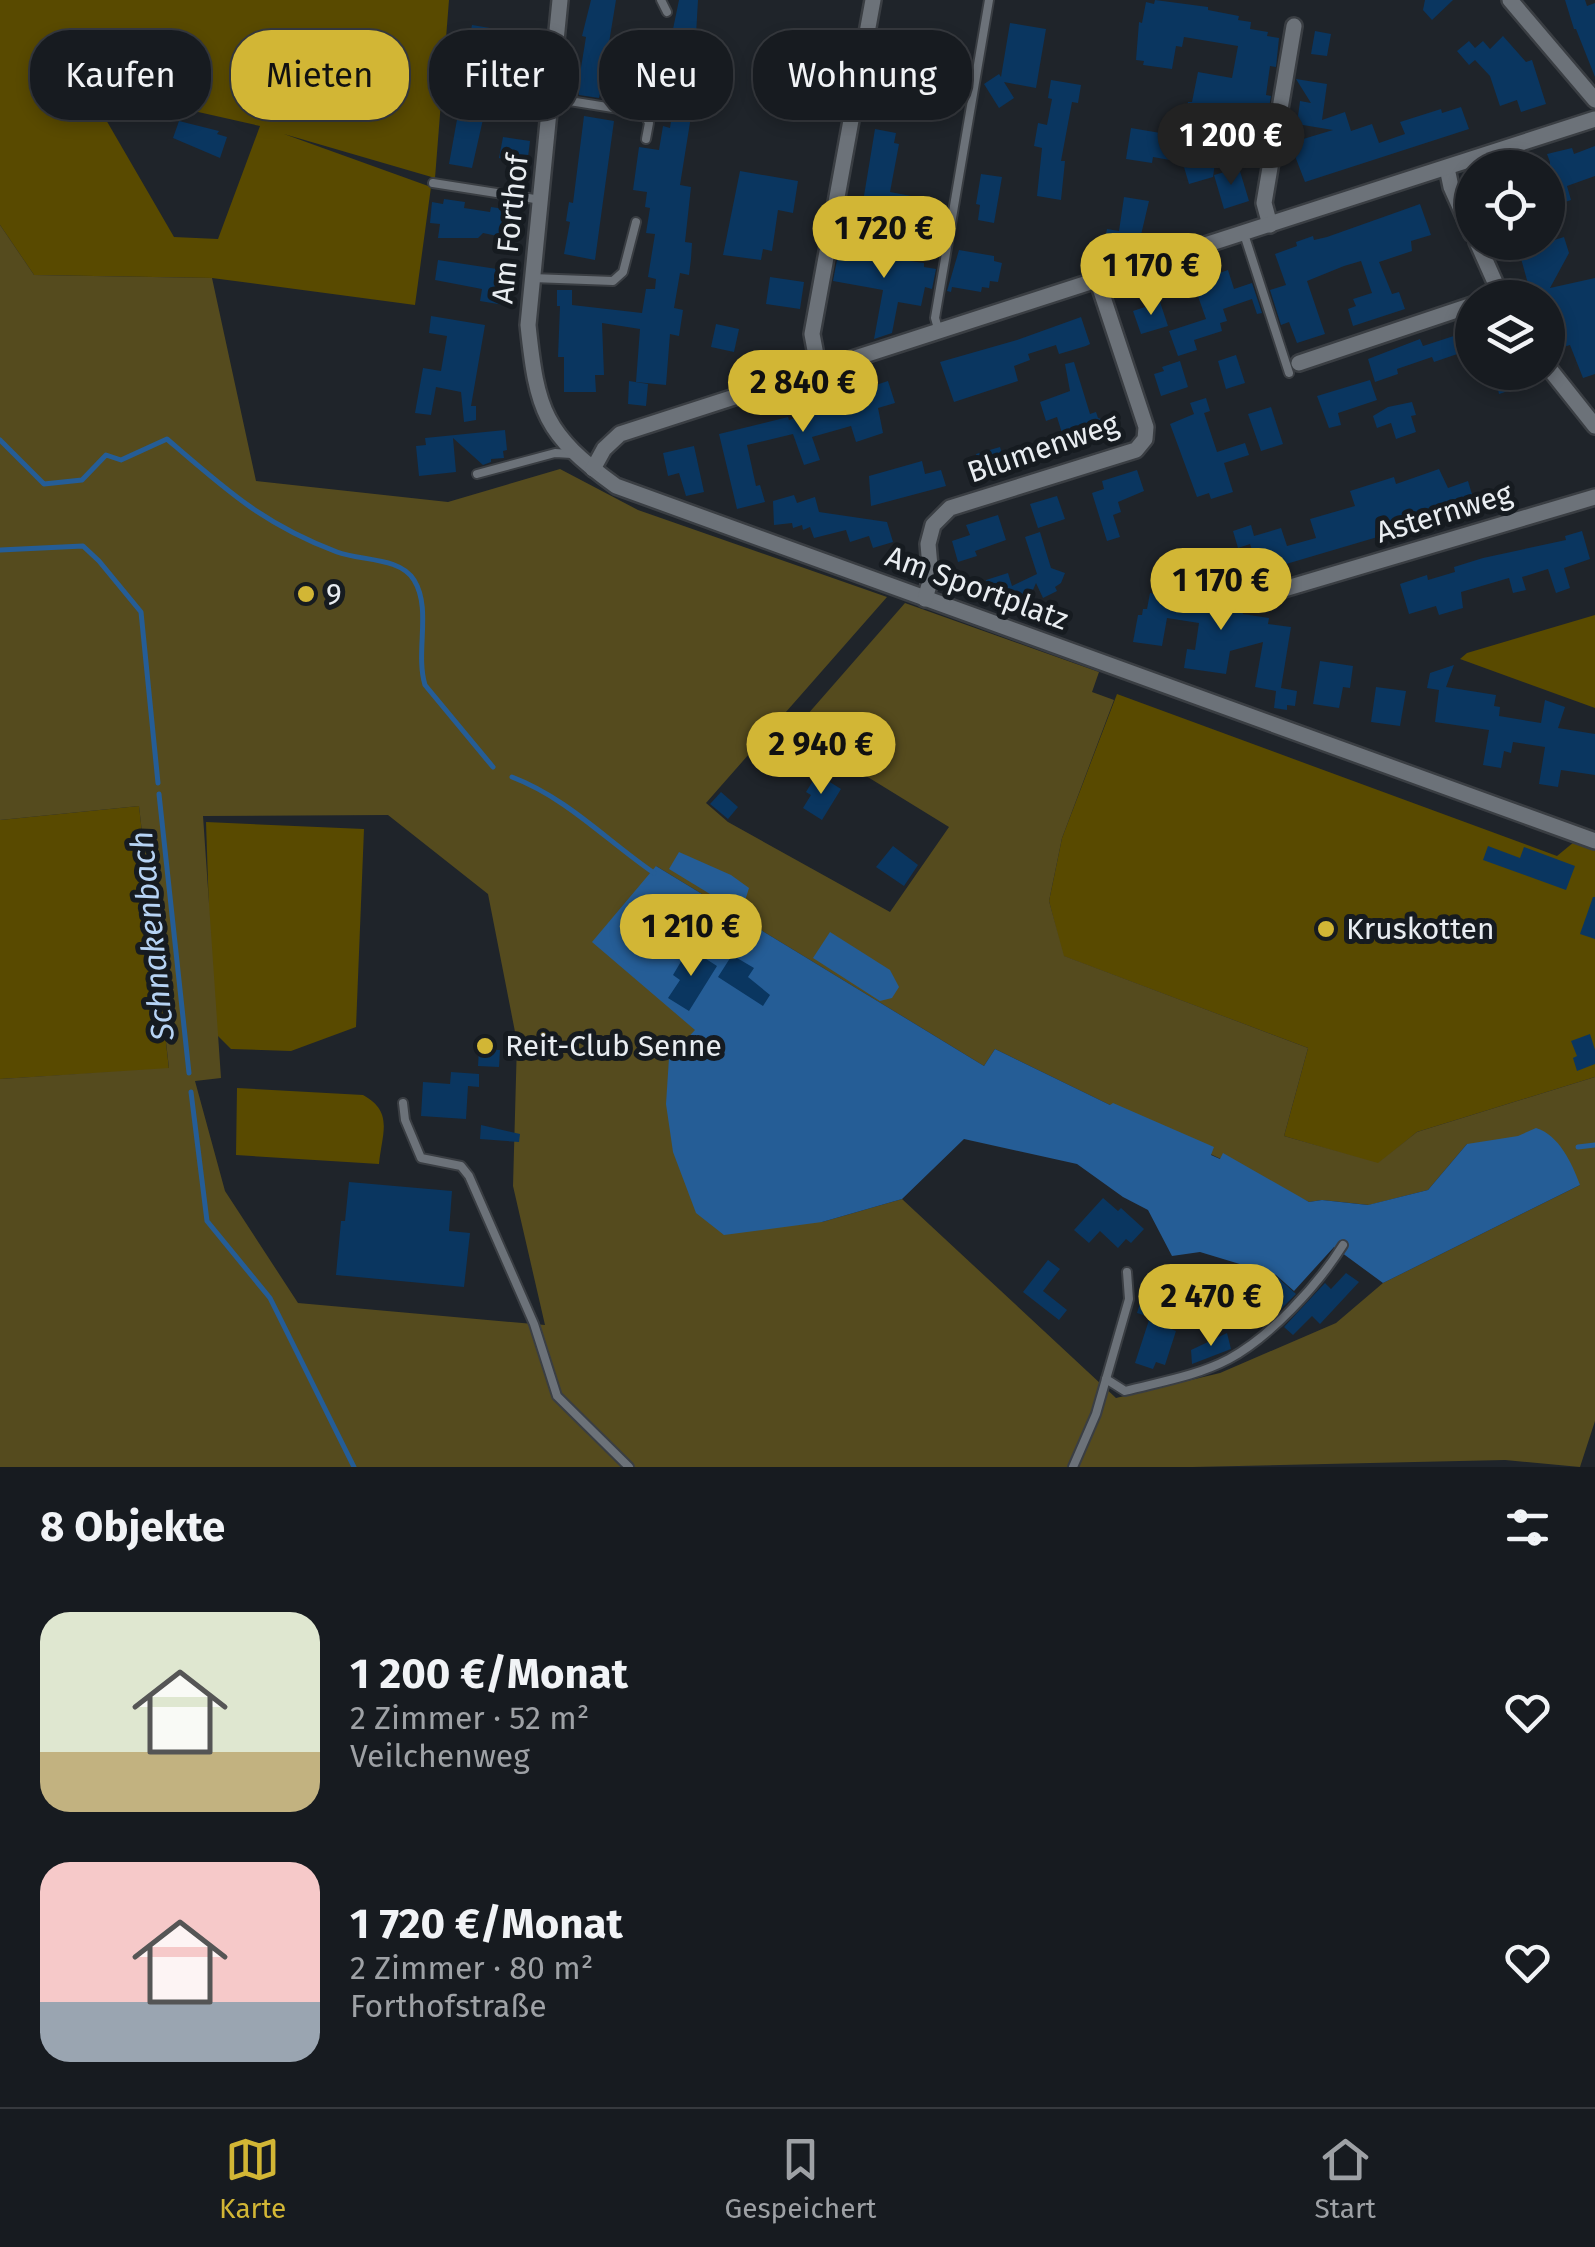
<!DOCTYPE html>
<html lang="de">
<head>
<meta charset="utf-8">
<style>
  :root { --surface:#171b20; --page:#24282d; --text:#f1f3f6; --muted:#9ea1a5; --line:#36393e; --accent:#d2b635 }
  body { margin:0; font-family:"Fira Sans",sans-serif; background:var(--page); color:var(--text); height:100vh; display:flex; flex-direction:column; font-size:38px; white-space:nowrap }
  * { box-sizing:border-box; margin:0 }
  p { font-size:32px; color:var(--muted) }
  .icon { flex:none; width:55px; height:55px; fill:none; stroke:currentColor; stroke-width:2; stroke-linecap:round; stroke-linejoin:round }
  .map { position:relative; height:1467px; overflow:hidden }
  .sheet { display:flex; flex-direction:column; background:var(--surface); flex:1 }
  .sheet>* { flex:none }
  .top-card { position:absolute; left:30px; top:30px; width:1000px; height:90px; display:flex; gap:20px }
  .tools { position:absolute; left:1455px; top:150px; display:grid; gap:20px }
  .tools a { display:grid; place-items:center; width:110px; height:110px; border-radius:50%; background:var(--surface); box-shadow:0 5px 15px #0003,0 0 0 2px var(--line); font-size:50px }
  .price { position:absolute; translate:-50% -85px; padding:0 22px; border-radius:35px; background:var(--accent); color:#111; font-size:32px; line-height:65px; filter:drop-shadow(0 2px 5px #0008) }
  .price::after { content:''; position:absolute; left:50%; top:60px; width:30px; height:22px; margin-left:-15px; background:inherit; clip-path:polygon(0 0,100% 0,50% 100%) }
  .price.on { background:#222; color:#fff }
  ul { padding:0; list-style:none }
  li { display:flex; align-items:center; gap:30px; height:250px; padding:0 40px }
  li span { display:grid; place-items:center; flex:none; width:280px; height:200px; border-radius:30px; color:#555 }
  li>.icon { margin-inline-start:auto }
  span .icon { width:120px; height:120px; fill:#fffc; stroke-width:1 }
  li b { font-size:42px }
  h2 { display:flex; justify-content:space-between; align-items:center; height:120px; padding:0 40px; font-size:42px }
  .pill { padding:0 35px; border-radius:40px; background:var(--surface); box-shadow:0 5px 15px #0003,0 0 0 2px var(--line); font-size:35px; line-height:90px }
  .pill.on { background:var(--accent); color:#111 }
  .tabs { display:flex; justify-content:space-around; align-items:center; height:140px; border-top:2px solid var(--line); background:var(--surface); font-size:28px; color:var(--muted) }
  .tabs a { display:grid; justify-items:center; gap:5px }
  .tabs .on { color:var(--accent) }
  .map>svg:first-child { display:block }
  .green { fill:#594a00; fill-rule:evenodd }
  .forest { fill:#554b1e; fill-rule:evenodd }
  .water { fill:#255d96 }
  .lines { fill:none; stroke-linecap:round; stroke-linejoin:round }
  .stream { stroke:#255d96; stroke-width:5 }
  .building { fill:#0a3660 }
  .lane-casing { stroke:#3a3e43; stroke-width:12 }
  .street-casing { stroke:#3a3e43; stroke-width:20 }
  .lane { stroke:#6c7279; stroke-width:8 }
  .street { stroke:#6c7279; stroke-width:15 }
  .poi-dot { fill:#d2b635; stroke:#161b20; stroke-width:4 }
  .labels { text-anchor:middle; stroke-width:10; stroke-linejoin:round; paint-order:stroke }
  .street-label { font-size:30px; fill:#e9edf1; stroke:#161b20 }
  .poi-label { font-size:30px; fill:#e9edf1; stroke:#161b20; text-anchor:start }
  .water-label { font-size:32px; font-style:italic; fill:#b6d3f4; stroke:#161b20 }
</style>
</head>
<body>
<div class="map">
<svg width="1595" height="1467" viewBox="0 0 1595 1467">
  <rect width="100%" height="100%" fill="#1f242a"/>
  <g class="green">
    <path d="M0,0H449L435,178L284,134L431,187L415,305L212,278L34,275L0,225ZM87,87L260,126L218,239L174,237Z"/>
    <path d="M1595,615V708L1460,659L1467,653Z"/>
    <path d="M1117,694L1557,856L1574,842L1595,850V1077L1417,1132L1378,1164L1284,1136L1308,1048L1063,956L1049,901L1062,838Z"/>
    <path d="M139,806L169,1069L0,1079V820Z"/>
    <path d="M206,822L364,829L356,1027L291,1051L231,1049L213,1031Z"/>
    <path d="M237,1088L363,1095C394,1112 382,1133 379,1164L236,1155Z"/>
  </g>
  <path class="forest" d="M0,225L34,275L212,278L256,481L448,502L560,469L638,510L887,597L706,803L728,822L890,912L949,827L793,731L905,603L1099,672L1092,692L1114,700L1062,838L1049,901L1064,956L1308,1048L1284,1136L1378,1163L1417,1132L1595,1077V1421L1580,1467L1505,1460L1193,1467H0V1079L169,1068L139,806L0,820ZM388,815L488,894L517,1042L513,1186L545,1325L298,1303L225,1191L195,1081L221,1078L203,816ZM656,866L984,1066L995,1049L1309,1202L1322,1200L1369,1205L1428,1190L1467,1144L1580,1185L1383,1283L1336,1323L1220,1373L1116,1398L902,1199L822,1222L696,1030Z"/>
  <g class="water">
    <path d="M679,852L731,875L749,888L744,904L737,907L728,905L669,869Z"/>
    <path d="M656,866L984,1066L995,1049L1110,1105L1113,1103L1214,1147L1211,1155L1220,1159L1223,1153L1309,1202L1322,1200L1368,1205L1428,1190L1467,1144L1518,1136L1536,1128C1559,1135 1572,1163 1580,1185L1383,1283L1334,1247L1294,1291L1276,1275L1200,1252L1172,1256L1148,1210L1123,1197L1077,1164L964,1139L902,1199L822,1222L724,1235L696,1213L673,1152L666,1104L669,1058L695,1030L592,942Z"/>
    <path d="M830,932L890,970L899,987L892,998L880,1001L813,958Z"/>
  </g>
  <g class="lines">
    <g class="stream">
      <path d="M0,440L44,484L82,480L106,455L121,460L167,439C226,490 263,524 337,552C361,561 400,557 414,580C432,609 415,652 425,685L493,767"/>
      <path d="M0,550L83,546L99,561L141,612L158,783"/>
      <path d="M512,777C567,798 606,840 654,873"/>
      <path d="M159,794L189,1073"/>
      <path d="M191,1092L207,1221L270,1298L354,1467"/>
      <path d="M1578,1147L1595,1145"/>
    </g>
  </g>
  <g class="building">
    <path d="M591,0H616L608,49H613L611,65L607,64L599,98L579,95L578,86L586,37L582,36Z"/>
    <path d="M679,0H698L696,35L692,52L688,51L682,88L700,90L697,111L692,110L680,185L691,187L685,242L692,243L691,259L689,275L680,273L674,308L683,310L679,336L670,334L666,385L636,382L640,329L602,323L604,375H595L596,392H564V357H558L560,306H557V290H572V305L642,313L646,289H655L656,279L648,277L655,234L646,233L650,208L645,207L647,192L633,190L639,147L659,150L663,126L670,128L675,94L660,92Z"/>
    <path d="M1155,0L1208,7V10L1239,16L1238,20L1251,22L1250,29L1268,32L1267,36L1279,38L1276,67L1270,66L1266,95L1271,96L1267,119L1260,117L1259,122L1238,118L1218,142L1213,177L1189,184L1184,167L1199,162L1204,130H1200L1201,122L1185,119L1188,102H1192L1198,72L1232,78L1238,46L1184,37L1182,47L1176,46L1172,69L1143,65L1144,61L1136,60L1139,22L1142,23L1146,2L1154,4Z"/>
    <path d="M1425,0H1453L1432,20L1423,10Z"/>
    <path d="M1565,0H1585L1587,6L1595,3V77L1576,29H1574Z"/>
    <path d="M1010,23L1046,29L1036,88L1004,82L1014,98L999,108L984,84L999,74L1001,77Z"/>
    <path d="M472,25L490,28L479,105L486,106L472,168L449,164L458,114L455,113L457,99Z"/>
    <path d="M1315,31L1331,34L1327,56L1311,54Z"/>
    <path d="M514,32L533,35L530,52L511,49Z"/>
    <path d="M1503,36L1526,62L1532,60L1546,104L1521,112L1517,100L1500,106L1490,76L1475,60L1469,65L1457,51L1469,41L1475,48L1483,41L1490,49Z"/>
    <path d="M1296,79L1327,84L1322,120L1345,112L1351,131L1372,124L1379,143L1405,134L1400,122L1441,109L1442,113L1461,107L1469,129L1305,182L1290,143L1333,130L1297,124L1300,101L1311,103Z"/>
    <path d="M1051,80L1081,85L1078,103L1072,102L1061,161H1065L1061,200L1037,196L1042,148L1034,146L1038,123L1047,125L1052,99L1048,98Z"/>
    <path d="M504,85L534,90L531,105L501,100Z"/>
    <path d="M584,116L614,121L595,260L564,254L570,222L566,221L569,202L573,203Z"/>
    <path d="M179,121L219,131L217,134L227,137L220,158L173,138Z"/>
    <path d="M1131,128L1172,135L1170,160L1153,157L1152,163L1126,159Z"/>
    <path d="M875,129L896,133L894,143L899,144L890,192L911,196L906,223L886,220L884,231L854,226L857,207L862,208Z"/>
    <path d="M503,137L530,141L527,165L499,158Z"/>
    <path d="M1595,146V176L1567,186L1571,200L1548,208L1550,162L1547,154L1572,148L1574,154Z"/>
    <path d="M1239,168L1249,201L1224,209L1214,175Z"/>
    <path d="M740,171L798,181L793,213L778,210L772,251L763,249L761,260L723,255Z"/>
    <path d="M981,174L1002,177L994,223L978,220L980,205L976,204Z"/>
    <path d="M1124,197L1149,201L1141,235L1132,234L1122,237L1121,247L1104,244L1107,229L1119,231Z"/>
    <path d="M444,199L465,202L464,208L490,212L491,207L512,210L507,238L483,233L478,238H438L440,224L430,223L432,202L443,204Z"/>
    <path d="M1420,204L1431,235L1411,241L1412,251L1379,262L1392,294L1399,292L1405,309L1353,326L1348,309L1356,306L1353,299L1372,293L1361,261L1344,266L1307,281L1325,334L1297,343L1289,322L1281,325L1270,290L1286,285L1275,254L1297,246L1296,242L1313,236L1314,240L1327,237Z"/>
    <path d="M1564,237L1569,253L1550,288L1595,278V374L1583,378L1570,345L1560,348L1557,340L1548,343V293L1545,298H1532L1520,255L1511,258L1506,242H1548Z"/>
    <path d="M841,239L859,243L857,253L924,263V267L936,269L932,289L925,287L921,306L898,302L892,333L874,339L883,290L833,281Z"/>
    <path d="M959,250L994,256V261L1002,263L998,282L990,281L989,288L982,287L981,292L952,287L951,292L947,291Z"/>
    <path d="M438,260L497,269L496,278L508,279L504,305L480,301L482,289L435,280Z"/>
    <path d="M1228,270L1234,289L1252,283L1262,313L1257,314L1252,299L1223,309L1227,321L1220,323L1222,331L1194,340L1197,350L1178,356L1169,331L1206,319L1193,282Z"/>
    <path d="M770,277L804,282L800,309L766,304Z"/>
    <path d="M1160,302L1168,326L1141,334L1133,311Z"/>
    <path d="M431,316L485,325L471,406H476V420L464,422L461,392L436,387L431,415L415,413L423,368L441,371L447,336L429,333Z"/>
    <path d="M1081,317L1090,344L1086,346L1059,354L1056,345L1028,354L1030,360L1014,366L1018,381L954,402L940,362L1017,340Z"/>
    <path d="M716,324L739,329L734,352L711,347Z"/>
    <path d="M1463,333L1469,350L1434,362L1432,357L1397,369L1398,374L1375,382L1368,359L1420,339L1423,346Z"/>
    <path d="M1236,355L1245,383L1226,389L1218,361Z"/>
    <path d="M1180,361L1188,387L1161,396L1154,374L1164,371L1162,367Z"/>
    <path d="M1074,362L1090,414L1096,412L1098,418L1107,421L1101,428L1104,437L1067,449L1057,417L1046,421L1040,402L1070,391L1065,364Z"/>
    <path d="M1494,372H1518L1523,386L1499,394Z"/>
    <path d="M1370,380L1377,400L1338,413L1341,425L1329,428L1317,396Z"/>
    <path d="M629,381L648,384L646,406L628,404Z"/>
    <path d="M888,381L895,403L878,408L883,433L856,442L851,426L812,437L820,460L804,465L793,434L747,445L756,486L760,485L765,502L737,509L719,434L788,417L789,420L826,407L824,402Z"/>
    <path d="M1206,398L1210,411L1204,413L1217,452L1245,443L1249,455L1224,463L1233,492L1211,499L1209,493L1197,497L1170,424L1194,414L1190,403Z"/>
    <path d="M1412,402L1416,415L1411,416L1416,432L1396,439L1391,423L1377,428L1373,416L1388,407Z"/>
    <path d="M1271,407L1283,444L1261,451L1248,414Z"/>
    <path d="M505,430L507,450L503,451L504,458L491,459V462L483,465L453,438L456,472L419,476L416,446L426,445L425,438Z"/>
    <path d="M694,446L704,492L686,496L679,473L668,476L663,453Z"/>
    <path d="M1000,447L1006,468L982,475L976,454Z"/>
    <path d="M922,461L925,474L941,470L946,486L871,506L869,476Z"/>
    <path d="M1439,469L1448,488L1468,481L1474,501L1467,503L1469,510L1259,572L1250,544L1238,548L1233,531L1251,525L1254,536L1281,528L1287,546L1316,538L1310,519L1355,506L1350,491L1394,477L1396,484Z"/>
    <path d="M1137,470L1144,491L1118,502L1121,512L1113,515L1120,537L1107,541L1092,493L1104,489L1102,481Z"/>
    <path d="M794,495L797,503L815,497L819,512L887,522L893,542L873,548L869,536L850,542L846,530L814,538L810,527L803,530L802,525L793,528L792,523L774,525L773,501Z"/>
    <path d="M1057,496L1065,519L1038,528L1030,504Z"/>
    <path d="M998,515L1006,540L975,551L977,556L958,562L952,541L970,535L966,525Z"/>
    <path d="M1582,531L1590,559L1564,568L1570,588L1556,593L1548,569L1522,577L1526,590L1513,593L1509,578L1461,592L1463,608L1439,615L1436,606L1409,614L1400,584L1427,575L1428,580L1455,572L1454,567L1483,558L1566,540L1565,536Z"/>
    <path d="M1040,532L1051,568L1065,573L1061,583L1055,587L1057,591L1043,598L1036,583L1026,606L990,592L986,580L1008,573L1012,586L1037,574L1025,537Z"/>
    <path d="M1229,567L1243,614L1269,618L1268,624L1291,627L1281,688L1297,691L1295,706L1287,705V710L1274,708L1276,691L1255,687L1263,642L1230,651L1226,674L1184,668L1187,649L1195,650L1199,623L1167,618L1162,646L1133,642L1138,615H1142L1143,609H1147L1150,593L1195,601L1197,592L1208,586L1205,577Z"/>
    <path d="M1320,661L1353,666L1350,688L1343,687L1339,708L1313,704Z"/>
    <path d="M1454,665L1446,687L1496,695L1494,706L1500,707L1499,716L1541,723L1545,700L1565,707L1558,728L1595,734V775L1561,770L1558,787L1539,784L1545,747L1513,742L1511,753L1504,751L1501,768L1483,765L1489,730L1435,722L1439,690L1427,688L1430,673Z"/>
    <path d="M1376,687L1406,691L1400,726L1371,722Z"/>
    <path d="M817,774L841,789L822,820L803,808L811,795L806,792Z"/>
    <path d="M721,792L738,807L728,819L710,804Z"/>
    <path d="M893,846L918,865L904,886L876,867Z"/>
    <path d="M1488,846L1520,858L1524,847L1575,866L1566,890L1483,860Z"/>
    <path d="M1593,897H1595V939L1580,934Z"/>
    <path d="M689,948L717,966L689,1011L668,998L680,980L673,975Z"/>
    <path d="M732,955L754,968L748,977L770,995L763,1006L718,977Z"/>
    <path d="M1590,1034L1595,1050V1064L1577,1071L1573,1058L1577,1056L1571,1041Z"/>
    <path d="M479,1049L500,1050L499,1067L478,1066Z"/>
    <path d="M451,1072L479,1074V1087L468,1086L466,1119L421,1116L423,1082L450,1084Z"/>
    <path d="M481,1125L520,1134L519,1142L480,1139Z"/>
    <path d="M349,1182L452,1191L449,1231L470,1233L464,1287L336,1275L341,1221H345Z"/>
    <path d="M1103,1198L1118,1211L1121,1208L1144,1229L1131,1243L1126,1239L1118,1248L1100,1231L1089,1243L1074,1230Z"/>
    <path d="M1048,1260L1060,1269L1043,1291L1067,1310L1059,1320L1023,1292Z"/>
    <path d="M1346,1273L1359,1282L1320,1324L1312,1316L1293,1335L1284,1327L1325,1283L1331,1289Z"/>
    <path d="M1277,1277L1296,1294L1274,1316L1265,1308L1261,1313L1244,1303L1261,1286L1264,1290Z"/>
    <path d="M1151,1280L1190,1289L1185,1304L1177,1301L1168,1328L1176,1331L1165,1365L1156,1362L1153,1369L1135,1363L1150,1317L1137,1313L1147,1281Z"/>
    <path d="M1227,1333L1231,1349L1192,1364L1191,1350Z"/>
  </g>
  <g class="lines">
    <g class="lane-casing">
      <g id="lane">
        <path d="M661,0L667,12"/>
        <path d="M551,98L644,113"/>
        <path d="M644,113L649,123L646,139"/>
        <path d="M644,113L650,108L653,90"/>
        <path d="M433,183L541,200"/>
        <path d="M1244,234L1289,373"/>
        <path d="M532,278L613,281L623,272L636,222"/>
        <path d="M939,332L935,318L989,0"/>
        <path d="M477,474L555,453L572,454"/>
        <path d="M403,1103L405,1120L421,1158L461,1166L469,1176L534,1324L557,1396L629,1467"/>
        <path d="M1106,1379L1125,1391C1159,1382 1197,1376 1229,1359C1270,1337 1318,1285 1343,1245"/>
        <path d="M1073,1467L1096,1414L1129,1299L1127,1272"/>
      </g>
    </g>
    <g class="street-casing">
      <g id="street">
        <path d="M560,0L528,325C537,411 544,434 616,486L1595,841"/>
        <path d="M1510,0L1595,100"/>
        <path d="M1447,168L1451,187L1472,234"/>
        <path d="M1270,225L1264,203L1294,26"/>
        <path d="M1477,242L1502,298"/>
        <path d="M1299,363L1472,305"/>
        <path d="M1548,367L1595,426"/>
        <path d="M819,371L812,334L873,0"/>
        <path d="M593,469L604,449L620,434L1595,119"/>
        <path d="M925,599L931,578L928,544L933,525L950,508L1136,450L1145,439L1146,427L1098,282"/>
        <path d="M1250,599L1595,497"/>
      </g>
    </g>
    <use href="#lane" class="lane"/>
    <use href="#street" class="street"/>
  </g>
  <g class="poi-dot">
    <circle cx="306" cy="594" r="10"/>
    <circle cx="1326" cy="929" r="10"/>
    <circle cx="485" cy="1046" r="10"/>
  </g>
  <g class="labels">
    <g class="street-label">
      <text transform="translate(510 229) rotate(-84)" y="10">Am Forthof</text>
      <text transform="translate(1043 448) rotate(-19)" y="10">Blumenweg</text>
      <text transform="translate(1444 513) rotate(-17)" y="10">Asternweg</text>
      <text transform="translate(977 588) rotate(20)" y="10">Am Sportplatz</text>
    </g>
    <g class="poi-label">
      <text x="326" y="604">9</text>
      <text x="1346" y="939">Kruskotten</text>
      <text x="505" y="1056">Reit-Club Senne</text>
    </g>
    <g class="water-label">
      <text transform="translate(152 936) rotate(-96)" y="11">Schnakenbach</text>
    </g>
  </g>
</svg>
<div class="tools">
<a><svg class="icon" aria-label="locate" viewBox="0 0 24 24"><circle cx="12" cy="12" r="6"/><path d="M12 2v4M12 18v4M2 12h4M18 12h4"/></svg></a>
<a><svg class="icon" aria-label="layers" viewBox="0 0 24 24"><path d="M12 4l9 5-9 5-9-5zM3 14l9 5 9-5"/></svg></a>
</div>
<b class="price on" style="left:1231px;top:188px">1 200 €</b>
<b class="price" style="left:884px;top:281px">1 720 €</b>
<b class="price" style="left:1151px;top:318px">1 170 €</b>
<b class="price" style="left:803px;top:435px">2 840 €</b>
<b class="price" style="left:1221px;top:633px">1 170 €</b>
<b class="price" style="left:821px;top:797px">2 940 €</b>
<b class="price" style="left:691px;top:979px">1 210 €</b>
<b class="price" style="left:1211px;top:1349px">2 470 €</b>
<div class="top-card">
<a class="pill">Kaufen</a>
<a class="pill on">Mieten</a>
<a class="pill">Filter</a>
<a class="pill">Neu</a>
<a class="pill">Wohnung</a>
</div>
</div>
<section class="sheet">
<h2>8 Objekte<svg class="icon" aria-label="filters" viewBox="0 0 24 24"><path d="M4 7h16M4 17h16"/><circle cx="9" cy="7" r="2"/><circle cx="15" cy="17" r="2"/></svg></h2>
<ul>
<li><span style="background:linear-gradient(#dfe7d0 70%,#c2b280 0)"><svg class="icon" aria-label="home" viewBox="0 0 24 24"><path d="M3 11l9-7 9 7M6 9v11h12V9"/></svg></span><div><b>1 200 €/Monat</b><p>2 Zimmer · 52 m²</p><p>Veilchenweg</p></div><svg class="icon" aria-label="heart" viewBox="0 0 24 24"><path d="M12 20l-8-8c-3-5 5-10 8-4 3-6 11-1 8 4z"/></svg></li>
<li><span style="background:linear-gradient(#f6c9c9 70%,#9aa5b1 0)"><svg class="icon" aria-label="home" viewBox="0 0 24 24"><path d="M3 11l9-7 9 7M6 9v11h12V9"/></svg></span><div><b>1 720 €/Monat</b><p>2 Zimmer · 80 m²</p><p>Forthofstraße</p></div><svg class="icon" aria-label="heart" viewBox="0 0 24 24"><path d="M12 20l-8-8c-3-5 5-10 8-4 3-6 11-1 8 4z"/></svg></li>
</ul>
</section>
<nav class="tabs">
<a class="on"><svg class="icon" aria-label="map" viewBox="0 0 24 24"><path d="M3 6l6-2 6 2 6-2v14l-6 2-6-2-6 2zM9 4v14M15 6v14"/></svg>Karte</a>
<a><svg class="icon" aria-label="saved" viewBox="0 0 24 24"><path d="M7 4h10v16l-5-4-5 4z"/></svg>Gespeichert</a>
<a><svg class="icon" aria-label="home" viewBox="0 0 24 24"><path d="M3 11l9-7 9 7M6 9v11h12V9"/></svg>Start</a>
</nav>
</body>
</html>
